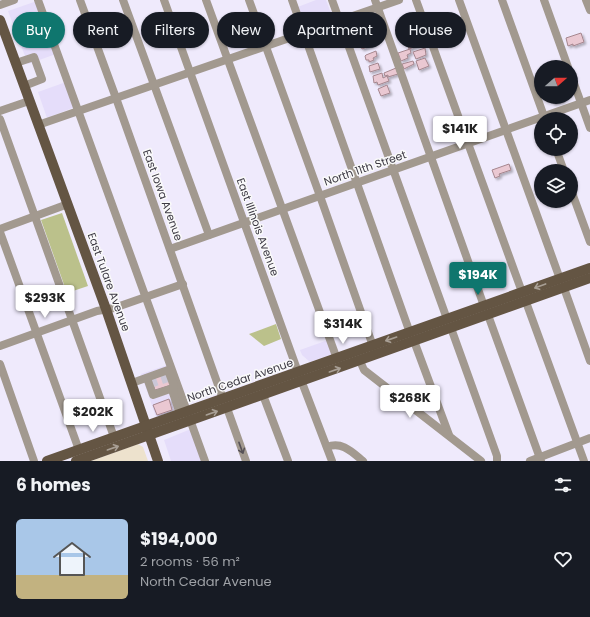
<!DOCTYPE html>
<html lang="en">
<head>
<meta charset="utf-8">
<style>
  :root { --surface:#171b24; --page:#20242c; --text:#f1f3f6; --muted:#9ea1a6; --line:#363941; --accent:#0f766e }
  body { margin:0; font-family:Poppins,sans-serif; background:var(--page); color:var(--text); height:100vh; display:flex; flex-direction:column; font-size:15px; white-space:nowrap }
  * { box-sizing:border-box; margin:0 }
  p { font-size:13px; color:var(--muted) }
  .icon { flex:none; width:22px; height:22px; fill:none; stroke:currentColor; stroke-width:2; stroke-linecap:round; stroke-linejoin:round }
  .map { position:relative; height:461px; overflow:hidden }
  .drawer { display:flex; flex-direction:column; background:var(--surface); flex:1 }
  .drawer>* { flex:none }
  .top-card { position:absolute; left:12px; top:12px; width:566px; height:36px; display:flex; gap:8px }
  .needle { width:26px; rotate:70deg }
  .controls { position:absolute; left:534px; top:60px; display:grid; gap:8px }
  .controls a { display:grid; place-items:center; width:44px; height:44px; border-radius:50%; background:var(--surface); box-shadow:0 1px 3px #0004; font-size:20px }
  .price { position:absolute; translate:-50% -34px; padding:0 9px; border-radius:4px; background:#fff; color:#222; font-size:13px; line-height:26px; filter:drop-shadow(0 1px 2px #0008) }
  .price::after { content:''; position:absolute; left:50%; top:24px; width:12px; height:9px; margin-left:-6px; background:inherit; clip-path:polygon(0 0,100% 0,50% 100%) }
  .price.on { background:var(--accent); color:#fff }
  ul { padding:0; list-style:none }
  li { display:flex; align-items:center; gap:12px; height:100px; padding:0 16px }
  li+li { border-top:1px solid var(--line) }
  li span { display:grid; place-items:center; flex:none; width:112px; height:80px; border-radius:6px; color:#555 }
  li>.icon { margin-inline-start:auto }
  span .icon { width:48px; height:48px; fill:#fffc; stroke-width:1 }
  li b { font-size:17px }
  h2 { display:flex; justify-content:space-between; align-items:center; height:48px; padding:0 16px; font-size:17px }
  .tag { padding:0 14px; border-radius:18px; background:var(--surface); box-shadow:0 1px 3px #0004; font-size:14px; line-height:36px }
  .tag.on { background:var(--accent); color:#fff }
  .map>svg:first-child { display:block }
  .built { fill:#e5ddfa }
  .education { fill:#ede2cd }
  .green { fill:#bbc18b }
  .building { fill:#eac8d2; stroke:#a5868e; filter:url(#shadow) }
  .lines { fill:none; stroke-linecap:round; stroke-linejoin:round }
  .minor-tunnel { stroke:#cbc7d7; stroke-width:8; stroke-dasharray:8 4; stroke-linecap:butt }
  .minor { stroke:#a2998f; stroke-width:8 }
  .major { stroke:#645543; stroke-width:10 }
  .oneway { stroke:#a89f95 }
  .oneway2 { stroke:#565157 }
  .labels { text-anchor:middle; stroke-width:3; stroke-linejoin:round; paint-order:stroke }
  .street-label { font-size:11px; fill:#3c3944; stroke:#fafafa }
</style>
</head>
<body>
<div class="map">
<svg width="590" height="461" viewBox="0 0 590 461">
  <defs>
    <filter id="shadow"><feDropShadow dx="2" dy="2" stdDeviation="1" flood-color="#0004"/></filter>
  </defs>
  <rect width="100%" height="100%" fill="#efeafc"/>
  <g class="built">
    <path d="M316,0H326L332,16L302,27L295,8Z"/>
    <path d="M37,1L56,54L28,64L8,11Z"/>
    <path d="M66,82L75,107L47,118L38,92Z"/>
    <path d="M328,340L332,354L310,362L302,355L300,350Z"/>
    <path d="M170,364L185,406L156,417L141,374Z"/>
    <path d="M191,429L203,461H171L164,440Z"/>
  </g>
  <path class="education" d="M138,444L143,447L148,461H91Z"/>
  <g class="green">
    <path d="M62,213L88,286L67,293L41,220Z"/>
    <path d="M276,324L281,339L264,346L249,334Z"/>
  </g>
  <g class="building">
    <path d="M412,22L415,30L399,35L396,27Z"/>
    <path d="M368,25L372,35L360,39L356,29L363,26L364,27Z"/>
    <path d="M381,26L383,31L373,35L371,30Z"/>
    <path d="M581,33L584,42L573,46V44L568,46L566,38Z"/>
    <path d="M417,34L422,44L409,49L405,38Z"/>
    <path d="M372,38L375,44L362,49L360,44Z"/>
    <path d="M425,48L426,55L416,59L413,52Z"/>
    <path d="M410,49L411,53L407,55L408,58L401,61L398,53Z"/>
    <path d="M376,51L377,56L373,58L374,60L369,62V60H366L365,56L366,55Z"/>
    <path d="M425,58L429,66L419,70L416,61Z"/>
    <path d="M413,61L414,64L404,69L402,64Z"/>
    <path d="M378,63L380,69L370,72L369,66Z"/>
    <path d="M396,68L398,74L388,77V75L385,76L384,73Z"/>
    <path d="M382,73L383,78L387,76L389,81L378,85L377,82L374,83L373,76Z"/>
    <path d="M387,85L390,93L381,96L378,89Z"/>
    <path d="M552,97H565V98L562,100V101L553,103Z"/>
    <path d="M509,164L511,170L499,174L500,176L495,178L492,170Z"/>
    <path d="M167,373L171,385L155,390L151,379Z"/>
    <path d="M169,399L172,410L157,415L153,405Z"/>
  </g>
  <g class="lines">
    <g class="minor-tunnel">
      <path d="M164,375L168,386"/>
      <path d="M152,379L156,390"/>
    </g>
    <g class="minor">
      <path d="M38,0L205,461"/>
      <path d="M80,0L116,98L223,399"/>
      <path d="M123,0L209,235"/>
      <path d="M164,0L298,372L332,461"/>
      <path d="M206,0L337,359"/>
      <path d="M249,0L320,196L374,349"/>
      <path d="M292,0L410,333"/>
      <path d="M332,0L447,319"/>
      <path d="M375,0L484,306"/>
      <path d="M416,0L522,292"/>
      <path d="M459,0L560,279"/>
      <path d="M502,0L545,119"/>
      <path d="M544,0L568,67"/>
      <path d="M586,0L590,10"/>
      <path d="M0,5L14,0"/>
      <path d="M16,63L34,57L42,79L24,86"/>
      <path d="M571,75L590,128"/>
      <path d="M0,111L29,101"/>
      <path d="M0,119L114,437"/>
      <path d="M38,125L399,0"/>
      <path d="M556,149L564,171"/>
      <path d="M571,190L590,242"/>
      <path d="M0,229L68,204"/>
      <path d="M0,232L79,450"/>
      <path d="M170,249L590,100"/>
      <path d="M564,288L590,361"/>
      <path d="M526,302L584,461"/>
      <path d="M488,315L541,461"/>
      <path d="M451,328L497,456V461"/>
      <path d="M414,341L449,435"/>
      <path d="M0,346L97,311L114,308L183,284"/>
      <path d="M360,361L364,370L481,461"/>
      <path d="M0,364L34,461"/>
      <path d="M147,378L153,395L173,388"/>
      <path d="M132,383L168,370L174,386L173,393L180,414"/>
      <path d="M263,395L288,461"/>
      <path d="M227,408L246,461"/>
      <path d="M327,447C342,441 352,452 363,461"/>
      <path d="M530,461L590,438"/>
    </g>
    <g class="major">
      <path d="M0,20L106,309L158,461"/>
      <path d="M47,461L590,268"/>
      <path d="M76,461L590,278"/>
    </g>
  </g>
  <defs><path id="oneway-shaft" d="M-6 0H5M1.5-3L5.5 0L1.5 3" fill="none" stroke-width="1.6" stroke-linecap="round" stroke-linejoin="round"/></defs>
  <g class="oneway">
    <use href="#oneway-shaft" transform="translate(540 286) rotate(160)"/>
    <use href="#oneway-shaft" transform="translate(391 339) rotate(161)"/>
    <use href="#oneway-shaft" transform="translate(335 370) rotate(-19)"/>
    <use href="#oneway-shaft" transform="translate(212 413) rotate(-19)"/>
    <use href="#oneway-shaft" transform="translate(113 448) rotate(-19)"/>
  </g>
  <use class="oneway2" href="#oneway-shaft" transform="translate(241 448) rotate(70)"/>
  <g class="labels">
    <g class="street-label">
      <text transform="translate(365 168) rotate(-19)" y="4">North 11th Street</text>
      <text transform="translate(163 195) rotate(70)" y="4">East Iowa Avenue</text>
      <text transform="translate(258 227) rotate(70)" y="4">East Illinois Avenue</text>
      <text transform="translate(109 282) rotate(70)" y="4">East Tulare Avenue</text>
      <text transform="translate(240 380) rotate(-19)" y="4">North Cedar Avenue</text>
    </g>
  </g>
</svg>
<div class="controls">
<a><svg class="needle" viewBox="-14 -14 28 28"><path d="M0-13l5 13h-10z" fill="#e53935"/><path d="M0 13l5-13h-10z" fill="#9ea1a6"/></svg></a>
<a><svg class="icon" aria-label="locate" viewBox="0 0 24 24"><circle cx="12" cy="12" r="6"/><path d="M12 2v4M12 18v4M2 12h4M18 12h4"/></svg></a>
<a><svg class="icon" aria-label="layers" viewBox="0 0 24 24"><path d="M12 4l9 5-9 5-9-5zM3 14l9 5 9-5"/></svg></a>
</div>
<b class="price" style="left:460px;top:150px">$141K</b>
<b class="price on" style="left:478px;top:296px">$194K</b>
<b class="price" style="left:45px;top:319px">$293K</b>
<b class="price" style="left:343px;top:345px">$314K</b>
<b class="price" style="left:410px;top:419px">$268K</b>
<b class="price" style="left:93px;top:433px">$202K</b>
<div class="top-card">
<a class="tag on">Buy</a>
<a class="tag">Rent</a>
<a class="tag">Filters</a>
<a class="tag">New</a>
<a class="tag">Apartment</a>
<a class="tag">House</a>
</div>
</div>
<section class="drawer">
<h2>6 homes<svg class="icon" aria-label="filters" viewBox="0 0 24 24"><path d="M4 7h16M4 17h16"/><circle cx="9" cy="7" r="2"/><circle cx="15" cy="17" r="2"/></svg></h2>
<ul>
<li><span style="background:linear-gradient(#a9c7e8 70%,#c2b280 0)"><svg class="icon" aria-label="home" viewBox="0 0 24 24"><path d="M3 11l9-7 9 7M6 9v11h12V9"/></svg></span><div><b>$194,000</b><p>2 rooms · 56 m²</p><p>North Cedar Avenue</p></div><svg class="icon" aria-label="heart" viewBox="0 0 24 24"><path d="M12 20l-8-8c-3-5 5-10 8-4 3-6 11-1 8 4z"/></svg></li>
</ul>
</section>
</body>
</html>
